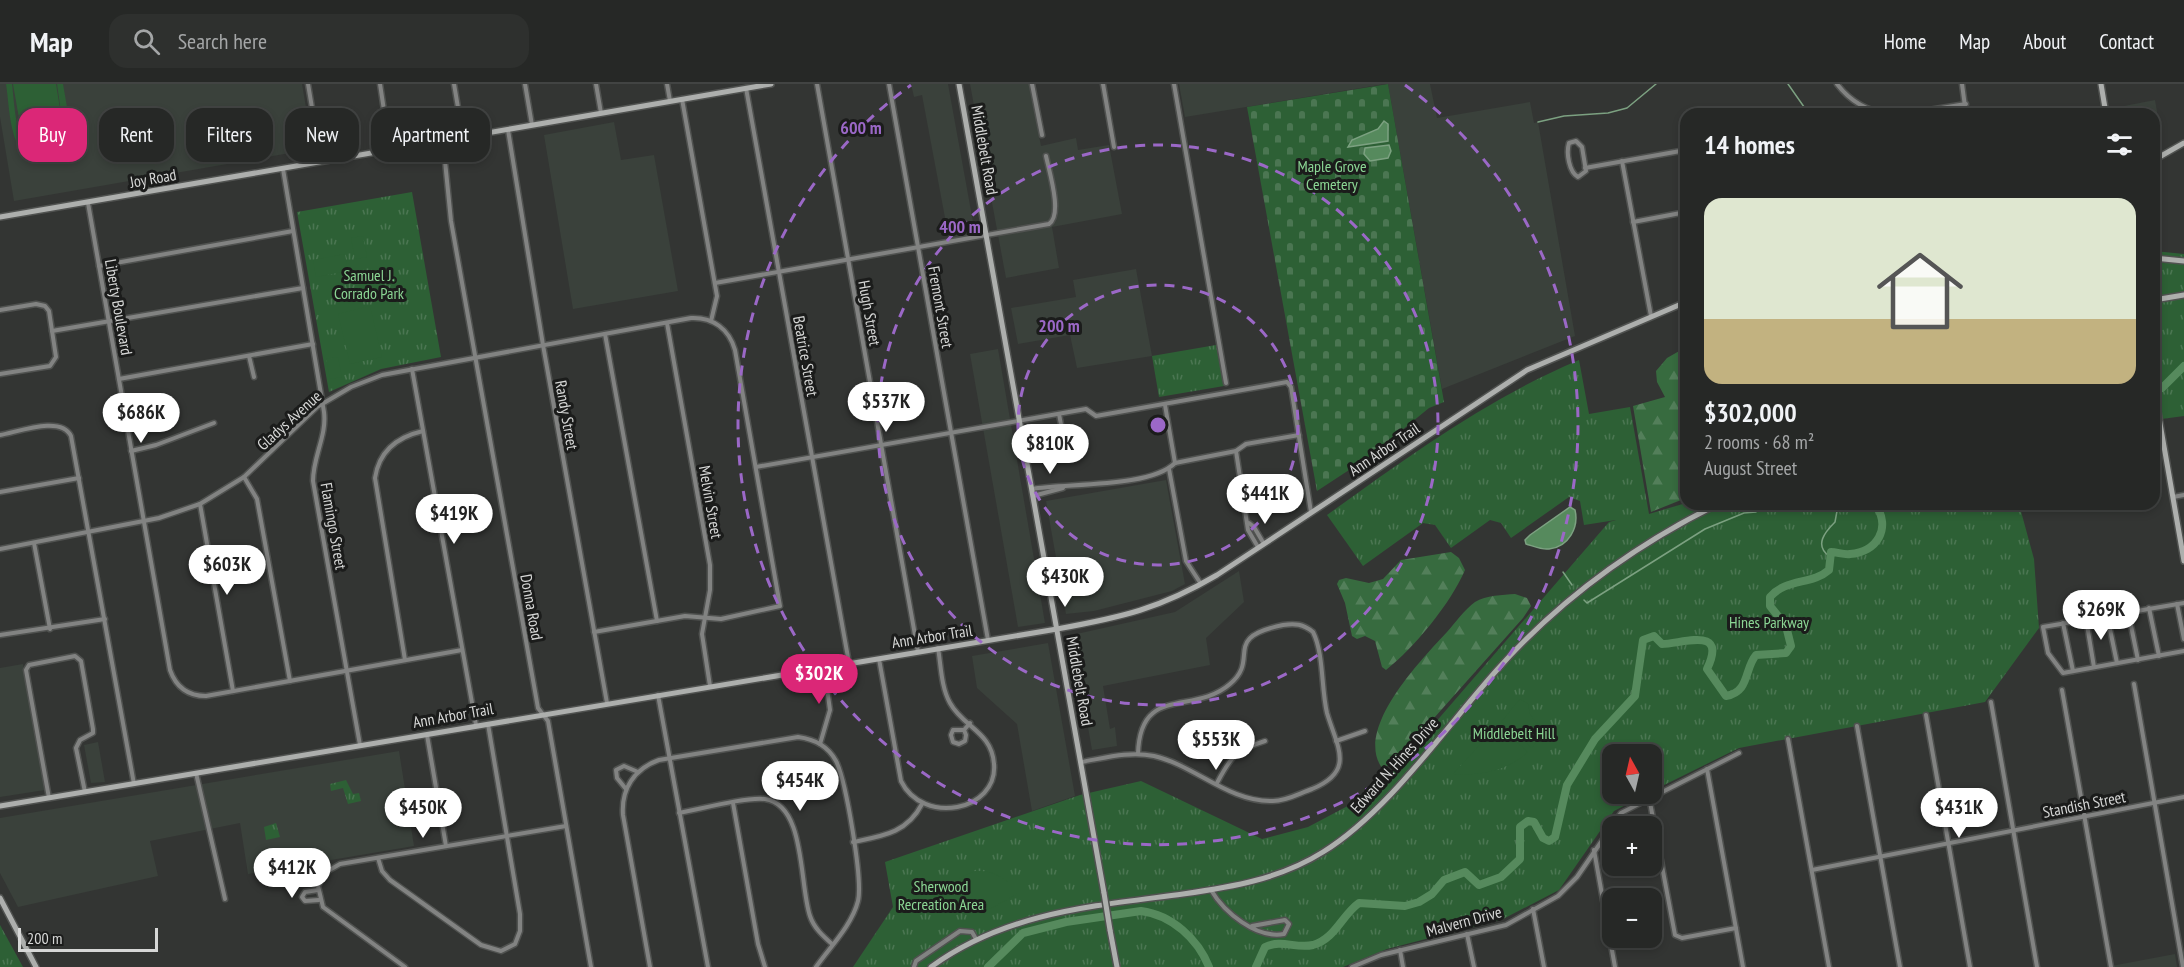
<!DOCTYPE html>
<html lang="en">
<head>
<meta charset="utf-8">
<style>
  :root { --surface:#262826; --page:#2e302e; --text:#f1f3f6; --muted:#a4a6a7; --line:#424443; --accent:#db2777 }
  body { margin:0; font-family:"PT Sans Narrow",sans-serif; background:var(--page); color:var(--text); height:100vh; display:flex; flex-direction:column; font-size:22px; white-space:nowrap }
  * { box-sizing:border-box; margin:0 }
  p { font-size:20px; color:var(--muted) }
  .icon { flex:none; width:33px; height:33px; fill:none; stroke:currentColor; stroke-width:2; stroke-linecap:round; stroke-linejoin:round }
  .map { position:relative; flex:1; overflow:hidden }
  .details { position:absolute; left:1680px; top:24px; width:480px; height:402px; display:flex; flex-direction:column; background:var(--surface); border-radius:18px; box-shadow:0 3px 9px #0003,0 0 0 2px var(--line) }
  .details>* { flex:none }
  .banner { position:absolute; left:18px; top:24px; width:570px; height:54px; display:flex; gap:12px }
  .needle { width:39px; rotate:352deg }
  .fabs { position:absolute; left:1602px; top:660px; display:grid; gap:12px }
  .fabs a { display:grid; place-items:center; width:60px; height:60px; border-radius:12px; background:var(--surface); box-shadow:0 3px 9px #0003,0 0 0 2px var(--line); font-size:30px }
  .scale { position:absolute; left:18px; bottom:15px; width:140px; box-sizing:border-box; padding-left:6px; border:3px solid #d6d7d6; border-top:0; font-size:16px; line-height:21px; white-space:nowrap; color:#d6d7d6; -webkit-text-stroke:4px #1b1c1b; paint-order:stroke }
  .price { position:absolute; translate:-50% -51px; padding:0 14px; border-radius:21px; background:#fff; color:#222; font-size:20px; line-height:39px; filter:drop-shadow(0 2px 3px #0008) }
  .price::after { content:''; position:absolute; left:50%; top:36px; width:18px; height:14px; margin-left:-9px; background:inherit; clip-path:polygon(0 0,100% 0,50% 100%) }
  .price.selected { background:var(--accent); color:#fff }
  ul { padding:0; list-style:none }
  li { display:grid; align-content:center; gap:12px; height:318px; padding:0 24px }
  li+li { border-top:2px solid var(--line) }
  li span { display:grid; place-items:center; height:186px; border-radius:18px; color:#555 }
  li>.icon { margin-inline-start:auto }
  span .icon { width:108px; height:108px; fill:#fffc; stroke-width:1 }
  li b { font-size:26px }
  h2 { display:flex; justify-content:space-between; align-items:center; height:72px; padding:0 24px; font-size:26px }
  .chip { padding:0 21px; border-radius:18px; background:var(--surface); box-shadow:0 3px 9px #0003,0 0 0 2px var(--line); font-size:21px; line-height:54px }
  .chip.selected { background:var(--accent); color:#fff }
  header { display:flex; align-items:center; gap:36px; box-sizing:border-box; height:84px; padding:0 30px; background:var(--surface); border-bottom:2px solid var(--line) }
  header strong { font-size:28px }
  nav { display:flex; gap:33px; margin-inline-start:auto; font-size:21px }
  .search { width:420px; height:54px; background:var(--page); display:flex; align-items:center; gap:15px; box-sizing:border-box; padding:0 21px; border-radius:18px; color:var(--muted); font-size:22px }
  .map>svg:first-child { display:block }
  .built { fill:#3a413b }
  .forest { fill:url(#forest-firs) }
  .cemetery { fill:url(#cemetery-stones) }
  .park { fill:url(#park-tufts) }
  .pitch { fill:#2d6035 }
  .water { fill:#568a5d; stroke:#7ca181; stroke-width:1.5 }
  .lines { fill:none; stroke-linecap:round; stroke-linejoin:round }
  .stream { stroke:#7ca181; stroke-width:1.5 }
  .river { stroke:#568a5d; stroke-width:8 }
  .street-casing { stroke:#505250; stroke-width:7 }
  .secondary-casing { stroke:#505250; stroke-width:8 }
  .street { stroke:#828382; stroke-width:4 }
  .secondary { stroke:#adafad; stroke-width:5 }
  .secondary-bridge-casing { stroke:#505250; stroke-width:8; stroke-linecap:butt }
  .secondary-bridge { stroke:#adafad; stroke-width:5 }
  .ring { fill:none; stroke:#9b68c7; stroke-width:3; stroke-dasharray:10 8 }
  .labels { text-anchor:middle; stroke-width:6; stroke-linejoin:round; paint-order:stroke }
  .street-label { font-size:16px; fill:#d6d7d6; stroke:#1b1c1b }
  .park-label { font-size:16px; fill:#8bd694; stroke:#1b1c1b }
  .centre { fill:#9b68c7; stroke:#1b1c1b; stroke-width:3 }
  .ring-label { font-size:18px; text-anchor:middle; font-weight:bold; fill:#9b68c7; stroke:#1b1c1b; stroke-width:6; stroke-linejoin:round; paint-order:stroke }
</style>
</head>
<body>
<header>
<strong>Map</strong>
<div class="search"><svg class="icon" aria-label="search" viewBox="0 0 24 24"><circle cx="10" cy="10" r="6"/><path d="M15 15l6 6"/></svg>Search here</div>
<nav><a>Home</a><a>Map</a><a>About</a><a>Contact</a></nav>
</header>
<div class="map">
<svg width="2184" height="883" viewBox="0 0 2184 883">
  <defs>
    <pattern id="forest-firs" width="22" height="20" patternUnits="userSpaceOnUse" patternTransform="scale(1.5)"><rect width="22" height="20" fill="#376b3f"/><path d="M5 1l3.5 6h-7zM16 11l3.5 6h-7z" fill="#537f5a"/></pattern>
    <pattern id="cemetery-stones" width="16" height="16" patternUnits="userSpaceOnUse" patternTransform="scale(1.5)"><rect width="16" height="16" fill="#2d6035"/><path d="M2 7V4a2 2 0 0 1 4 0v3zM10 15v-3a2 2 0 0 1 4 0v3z" fill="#4b7652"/></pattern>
    <pattern id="park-tufts" width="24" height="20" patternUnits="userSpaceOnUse" patternTransform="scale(1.5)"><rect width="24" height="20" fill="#2d6035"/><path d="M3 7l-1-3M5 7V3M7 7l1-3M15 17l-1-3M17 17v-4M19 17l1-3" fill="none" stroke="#4b7652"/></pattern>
  </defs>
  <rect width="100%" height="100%" fill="#333533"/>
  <g class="built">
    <path d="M0,0H302L313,65L14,117L0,33Z"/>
    <path d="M911,0H948L975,149L949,155L922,11L914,13Z"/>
    <path d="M970,0H1029L1041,62L1076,54L1078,66L1109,61L1122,130L1052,143L1059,184L1006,194Z"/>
    <path d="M1179,0H1385L1185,33Z"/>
    <path d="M1388,0H1430L1437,34L1530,18L1534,39L1538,38L1575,252L1442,305Z"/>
    <path d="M2155,16L2162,57L2154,62V30H2120L2119,23Z"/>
    <path d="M614,38L621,76L654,71L678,207L573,225L544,51Z"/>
    <path d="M1136,185L1152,272L1077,284L1070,251L1018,260L1011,224L1076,213L1073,196Z"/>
    <path d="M998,265L1045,539L1018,543L970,270Z"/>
    <path d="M1166,396L1185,500L1172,507L1094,527L1066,530L1046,417Z"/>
    <path d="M1239,487L1244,518L1206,554L1210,581L1103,602L1110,645L1115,643L1117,662L1092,666L1072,551L1175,528Z"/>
    <path d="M1048,559L1075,712L1032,727L1017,640L977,604L972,572Z"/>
    <path d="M23,580L45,706L0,713V584Z"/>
    <path d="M98,658L105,698L91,699L84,661Z"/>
    <path d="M399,667L414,762L248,790L240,739L150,757L158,792L18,823L0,789V734Z"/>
    <path d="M2175,870L2177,883H2106Z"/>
  </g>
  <g class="forest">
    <path d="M1681,266L1686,268V414L1651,428L1633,322L1665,313L1657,298L1656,287L1667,274Z"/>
    <path d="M1451,468L1459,474L1465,486C1451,519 1414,564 1386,586L1382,583L1375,557L1365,552L1357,555L1352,552L1345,519L1337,500L1339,496L1346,494L1369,499L1383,495L1401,476Z"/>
    <path d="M1515,510L1527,514L1531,522L1523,534L1394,679L1382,684C1354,645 1421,576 1447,548C1455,539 1465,525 1475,518C1486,511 1503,511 1515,510Z"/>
  </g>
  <path class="cemetery" d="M1388,0L1444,318L1429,324L1396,351L1398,354L1317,407L1247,23Z"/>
  <g class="park">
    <path d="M412,108L441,273L381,285L329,308L297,128Z"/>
    <path d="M2154,167L2184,170V332L2154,336Z"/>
    <path d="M1216,261L1224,302L1159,313L1152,272Z"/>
    <path d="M1579,276L1589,330L1630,323L1649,430L1686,419L2019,420L2034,475L2039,544L1985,618L1739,664L1652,707V670H1612V710H1647L1614,727L1559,806L1503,835L1387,865L1343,883H853L893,823L885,778L1080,711L1141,697L1262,755L1308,743L1376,707L1609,438L1616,436L1584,441L1580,417L1569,413L1511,454L1501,439L1490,436L1451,464L1435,441L1423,439L1363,482L1327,431C1406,374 1488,314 1579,276Z"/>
    <path d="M346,696L353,710L359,709L361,717L348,720L343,704L331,707L330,700Z"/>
    <path d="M276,739L280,753L266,756L264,743Z"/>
    <path d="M0,841L23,883H0Z"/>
  </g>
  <g class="pitch">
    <path d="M6,0H12C15,21 15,78 48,72C56,70 61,64 65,56L57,0H63L76,75H70L68,63C62,71 55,77 44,78C9,80 10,24 6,0Z"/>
    <path d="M13,0H56L64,50L23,57Z"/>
    <path d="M363,152L367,173L355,175L351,154Z"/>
    <path d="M345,170L348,187L316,193L313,176Z"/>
    <path d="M370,222L382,273L350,280L338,230Z"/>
    <path d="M338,273L342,293L330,295L326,275Z"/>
    <path d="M1520,615L1528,620L1530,630L1543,648L1532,664L1501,638Z"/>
    <path d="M1497,642L1528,668C1507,687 1480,692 1453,690Z"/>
    <path d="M975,787C994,786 1007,794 1017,810L979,831L959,794Z"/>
  </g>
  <g class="water">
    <path d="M1384,37L1388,40V57L1348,63L1352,56L1378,45Z"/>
    <path d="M1389,61L1391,67L1388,74L1370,77L1364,70L1365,64Z"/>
    <path d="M1570,423L1575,426C1579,443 1569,463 1549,465C1542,466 1533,462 1526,460L1525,456L1530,451Z"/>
  </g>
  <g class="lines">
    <g class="stream">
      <path d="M1788,0L1809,30"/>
      <path d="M1538,38L1564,32L1608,29L1627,24L1656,0"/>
      <path d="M1824,420L1837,427L1835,438C1825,448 1814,461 1829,472"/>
      <path d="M1563,488L1572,501"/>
      <path d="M1584,516L1587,519L1705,445L1744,429L1756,428L1753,420"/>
    </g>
    <g class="river">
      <path d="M2154,307L2162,304L2184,282"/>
      <path d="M988,883L1023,849L1066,838L1141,827C1172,831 1198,855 1209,883"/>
      <path d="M1256,883L1265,863C1282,855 1296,865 1313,861C1335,855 1342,831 1359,819L1405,822L1419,818L1432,810L1444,796L1465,788L1479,801L1501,793L1520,775V743L1528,737L1534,738L1543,754L1549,757L1555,753L1567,701L1595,655L1635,612L1643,556L1654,552L1662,560C1682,560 1728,541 1707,585L1726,612C1750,608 1744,585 1756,571L1786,569L1791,562L1786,542L1770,522V513C1786,494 1812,501 1829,486L1831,468C1837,468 1844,471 1850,470C1877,468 1892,444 1875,420"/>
    </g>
    <g class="street-casing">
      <g id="street">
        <path d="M308,0L321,77"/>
        <path d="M380,0L390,66"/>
        <path d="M454,0L463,53"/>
        <path d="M525,0L532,41"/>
        <path d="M596,0L601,29"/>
        <path d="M667,0L670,17"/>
        <path d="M817,0L918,568"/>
        <path d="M889,0L988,556"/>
        <path d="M1032,0L1042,51"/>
        <path d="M1103,0L1114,63"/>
        <path d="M1174,0L1226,299"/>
        <path d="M1837,0C1850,17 1867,27 1888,30"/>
        <path d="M1962,0L1966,30"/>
        <path d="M746,4L849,579"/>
        <path d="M682,15L717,212L711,237"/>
        <path d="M1904,30L1966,20"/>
        <path d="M508,46L543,261L607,619"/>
        <path d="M443,57L451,137L538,624L548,637L591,883"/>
        <path d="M1576,57L1582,63L1586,87L1578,93C1569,88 1566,69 1569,59Z"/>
        <path d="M1622,77L1651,232"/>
        <path d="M1585,84L1686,66"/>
        <path d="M283,85L324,328C327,352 313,372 313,397L360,661"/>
        <path d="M88,119L170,586C176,603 188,612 206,612L462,566"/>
        <path d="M1633,138L1686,128"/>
        <path d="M99,182L293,147"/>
        <path d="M715,199L1049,140C1063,131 1049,87 1046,72"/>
        <path d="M0,226L36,220L45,222L49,227L56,273L50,282L0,290"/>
        <path d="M667,239L710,481V506L702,550L710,602"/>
        <path d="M52,247L303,204"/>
        <path d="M605,250L657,537"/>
        <path d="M249,272L254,293"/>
        <path d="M412,285L476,641"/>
        <path d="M119,295L313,260"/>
        <path d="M1165,321L1175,379"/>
        <path d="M1059,330L1063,351"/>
        <path d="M0,351C18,348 61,331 71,352L134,700"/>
        <path d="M131,367L156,361L214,339"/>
        <path d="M1236,367L1248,446L1258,463"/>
        <path d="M1175,379L1236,367L1246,360L1299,351"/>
        <path d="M756,383L1086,325L1096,332L1287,298L1291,303L1311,428"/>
        <path d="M1169,385L1186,477L1201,500"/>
        <path d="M244,393L257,415L290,597"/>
        <path d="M1032,405C1066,399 1150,404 1175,379"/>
        <path d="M0,408L79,394"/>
        <path d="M1033,412L1063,404"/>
        <path d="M2173,413L2184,411"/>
        <path d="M200,420L233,607"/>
        <path d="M1249,439L1254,443L1264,460"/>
        <path d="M34,459L50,545"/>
        <path d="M0,465L159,434L200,420L244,393L317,323L351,303L382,291L691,234C713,233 729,245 735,266L780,522L721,535L685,532L594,548"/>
        <path d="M2184,519L2043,543L2048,569L2063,589L2184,567"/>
        <path d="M2177,520L2184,555"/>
        <path d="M2149,524L2159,572"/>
        <path d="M2128,527L2138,576"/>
        <path d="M2107,531L2117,579"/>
        <path d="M2086,535L2094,583"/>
        <path d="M2063,539L2073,587"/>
        <path d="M0,551L105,535"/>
        <path d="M879,575L901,697C923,742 998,727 994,680C992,648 963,643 950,619C941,603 941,581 938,564"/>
        <path d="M405,576L375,394C379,367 397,353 423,347"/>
        <path d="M2134,600L2183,883"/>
        <path d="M2062,606L2111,883"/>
        <path d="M658,611L708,883"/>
        <path d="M1991,618L2037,883"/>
        <path d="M1926,631L1970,883"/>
        <path d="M1857,642L1900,883"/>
        <path d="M964,646L966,651L965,657L959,660L953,658L951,651L953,646H964L970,639"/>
        <path d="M427,651L446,762"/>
        <path d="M1788,655L1829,883"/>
        <path d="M1336,657L1365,647"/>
        <path d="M820,660L830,626L824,583"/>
        <path d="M1081,678C1105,674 1129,667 1154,672C1194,681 1230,719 1273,717C1287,717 1300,709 1312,705C1356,687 1337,663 1327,629C1321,604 1324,570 1313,548C1303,540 1295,539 1283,541C1220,554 1261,574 1230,600C1193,632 1140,600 1138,670"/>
        <path d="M1707,685L1743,883"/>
        <path d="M196,689L225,815"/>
        <path d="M1217,699C1231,672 1236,666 1265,657"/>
        <path d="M626,705L617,694L616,686L624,682L638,688"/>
        <path d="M1649,713L1675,851L1682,854L1736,844"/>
        <path d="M49,714L26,586L29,581L75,572L81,577L93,645V649L80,656L76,664L85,708"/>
        <path d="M733,719L758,860L765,883"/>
        <path d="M679,729C701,725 744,713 765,715C806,721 799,800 810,832C814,844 823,852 832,860"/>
        <path d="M853,758C883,752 907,749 922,720"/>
        <path d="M1594,766L1615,883"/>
        <path d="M378,774L382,787L390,796L481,861L501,867L515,860L520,847V830L488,640"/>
        <path d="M1812,786L2184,713"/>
        <path d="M318,806L305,808L302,813L305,817L319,816"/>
        <path d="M1211,806C1224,828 1256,855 1284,850L1289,840L1285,836L1252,842"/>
        <path d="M1533,825L1544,883"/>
        <path d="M1467,850L1474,883"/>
        <path d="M1400,866L1403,883"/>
        <path d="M405,883L323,823L318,802L326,788L340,780L566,742"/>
        <path d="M650,883L623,731C621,705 634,685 659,676L798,653C814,655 828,662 836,677C846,697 863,796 858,817C852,841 830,863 816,883"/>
        <path d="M914,883L916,877L960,847L972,848L976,855"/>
        <path d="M1352,883L1381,871L1506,841L1558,812L1577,793L1621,729L1739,669"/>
      </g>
    </g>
    <g class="secondary-casing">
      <g id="secondary">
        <path d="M959,0L1104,809"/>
        <path d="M2101,0L2106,30"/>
        <path d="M2154,76L2184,59"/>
        <path d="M0,133L771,0"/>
        <path d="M2154,174L2184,177"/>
        <path d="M2154,216L2184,211"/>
        <path d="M2154,305L2184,477"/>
        <path d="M0,722L1057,545C1123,533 1159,525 1217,491L1527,286L1686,218"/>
        <path d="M0,814L36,883"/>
        <path d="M1110,846L1117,883"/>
        <path d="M931,883C1006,828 1094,822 1183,810C1232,803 1280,795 1323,768C1387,729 1445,644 1496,587C1559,516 1633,462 1718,420"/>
      </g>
    </g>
    <use href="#street" class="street"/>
    <use href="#secondary" class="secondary"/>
    <g class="secondary-bridge-casing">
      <path id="secondary-bridge" d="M1104,809L1110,846"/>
    </g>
    <use href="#secondary-bridge" class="secondary-bridge"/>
  </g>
  <g class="ring">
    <circle cx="1158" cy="341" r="140"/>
    <circle cx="1158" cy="341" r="280"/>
    <path d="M1405 1A420 420 0 1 1 911 1"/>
  </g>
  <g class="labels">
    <g class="street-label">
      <text transform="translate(985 66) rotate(80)" y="6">Middlebelt Road</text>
      <text transform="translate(153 94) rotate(-10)" y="6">Joy Road</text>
      <text transform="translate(119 223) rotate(80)" y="6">Liberty Boulevard</text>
      <text transform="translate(941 223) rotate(80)" y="6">Fremont Street</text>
      <text transform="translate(870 229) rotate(80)" y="6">Hugh Street</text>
      <text transform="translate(806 272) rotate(80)" y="6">Beatrice Street</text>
      <text transform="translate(567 331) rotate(80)" y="6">Randy Street</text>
      <text transform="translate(289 336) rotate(-42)" y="6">Gladys Avenue</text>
      <text transform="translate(1384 365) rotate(-34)" y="6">Ann Arbor Trail</text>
      <text transform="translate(711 418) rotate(80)" y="6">Melvin Street</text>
      <text transform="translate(334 442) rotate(80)" y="6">Flamingo Street</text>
      <text transform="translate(532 523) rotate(80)" y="6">Donna Road</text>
      <text transform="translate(932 552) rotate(-9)" y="6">Ann Arbor Trail</text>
      <text transform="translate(1080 597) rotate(80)" y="6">Middlebelt Road</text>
      <text transform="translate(453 631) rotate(-10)" y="6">Ann Arbor Trail</text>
      <text transform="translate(1394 681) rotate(-48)" y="6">Edward N. Hines Drive</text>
      <text transform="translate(2084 720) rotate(-11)" y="6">Standish Street</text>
      <text transform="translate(1464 837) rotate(-15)" y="6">Malvern Drive</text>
    </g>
    <g class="park-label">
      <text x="1332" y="88">Maple Grove<tspan x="1332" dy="18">Cemetery</tspan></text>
      <text x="369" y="197">Samuel J.<tspan x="369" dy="18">Corrado Park</tspan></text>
      <text x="1769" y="544">Hines Parkway</text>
      <text x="1514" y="655">Middlebelt Hill</text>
      <text x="941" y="808">Sherwood<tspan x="941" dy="18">Recreation Area</tspan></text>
    </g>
  </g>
  <circle cx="1158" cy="341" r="9" class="centre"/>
  <g class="ring-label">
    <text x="861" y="50">600 m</text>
    <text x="960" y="149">400 m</text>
    <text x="1059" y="248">200 m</text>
  </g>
</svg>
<div class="fabs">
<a><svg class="needle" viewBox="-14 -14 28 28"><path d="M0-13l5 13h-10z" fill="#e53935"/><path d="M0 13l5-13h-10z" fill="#a4a6a7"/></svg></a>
<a>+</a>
<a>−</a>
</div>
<div class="scale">200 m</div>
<b class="price" style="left:886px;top:349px">$537K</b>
<b class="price" style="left:141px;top:360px">$686K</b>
<b class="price" style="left:1050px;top:391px">$810K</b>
<b class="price" style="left:1265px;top:441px">$441K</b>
<b class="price" style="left:454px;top:461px">$419K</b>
<b class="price" style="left:227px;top:512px">$603K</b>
<b class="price" style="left:1065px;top:524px">$430K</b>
<b class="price" style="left:2101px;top:557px">$269K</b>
<b class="price selected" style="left:819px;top:621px">$302K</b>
<b class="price" style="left:1216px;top:687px">$553K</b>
<b class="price" style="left:800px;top:728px">$454K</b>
<b class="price" style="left:423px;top:755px">$450K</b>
<b class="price" style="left:1959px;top:755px">$431K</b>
<b class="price" style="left:292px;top:815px">$412K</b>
<div class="banner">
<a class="chip selected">Buy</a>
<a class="chip">Rent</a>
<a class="chip">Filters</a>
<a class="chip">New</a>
<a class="chip">Apartment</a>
</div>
<section class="details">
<h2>14 homes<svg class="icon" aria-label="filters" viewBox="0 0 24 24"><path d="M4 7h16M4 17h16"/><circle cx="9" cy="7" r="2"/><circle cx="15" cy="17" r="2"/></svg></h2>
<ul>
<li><span style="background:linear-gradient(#dfe7d0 65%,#c2b280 0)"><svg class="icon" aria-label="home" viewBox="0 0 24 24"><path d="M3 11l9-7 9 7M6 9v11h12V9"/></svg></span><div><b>$302,000</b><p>2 rooms · 68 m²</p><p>August Street</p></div></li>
</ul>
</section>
</div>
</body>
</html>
